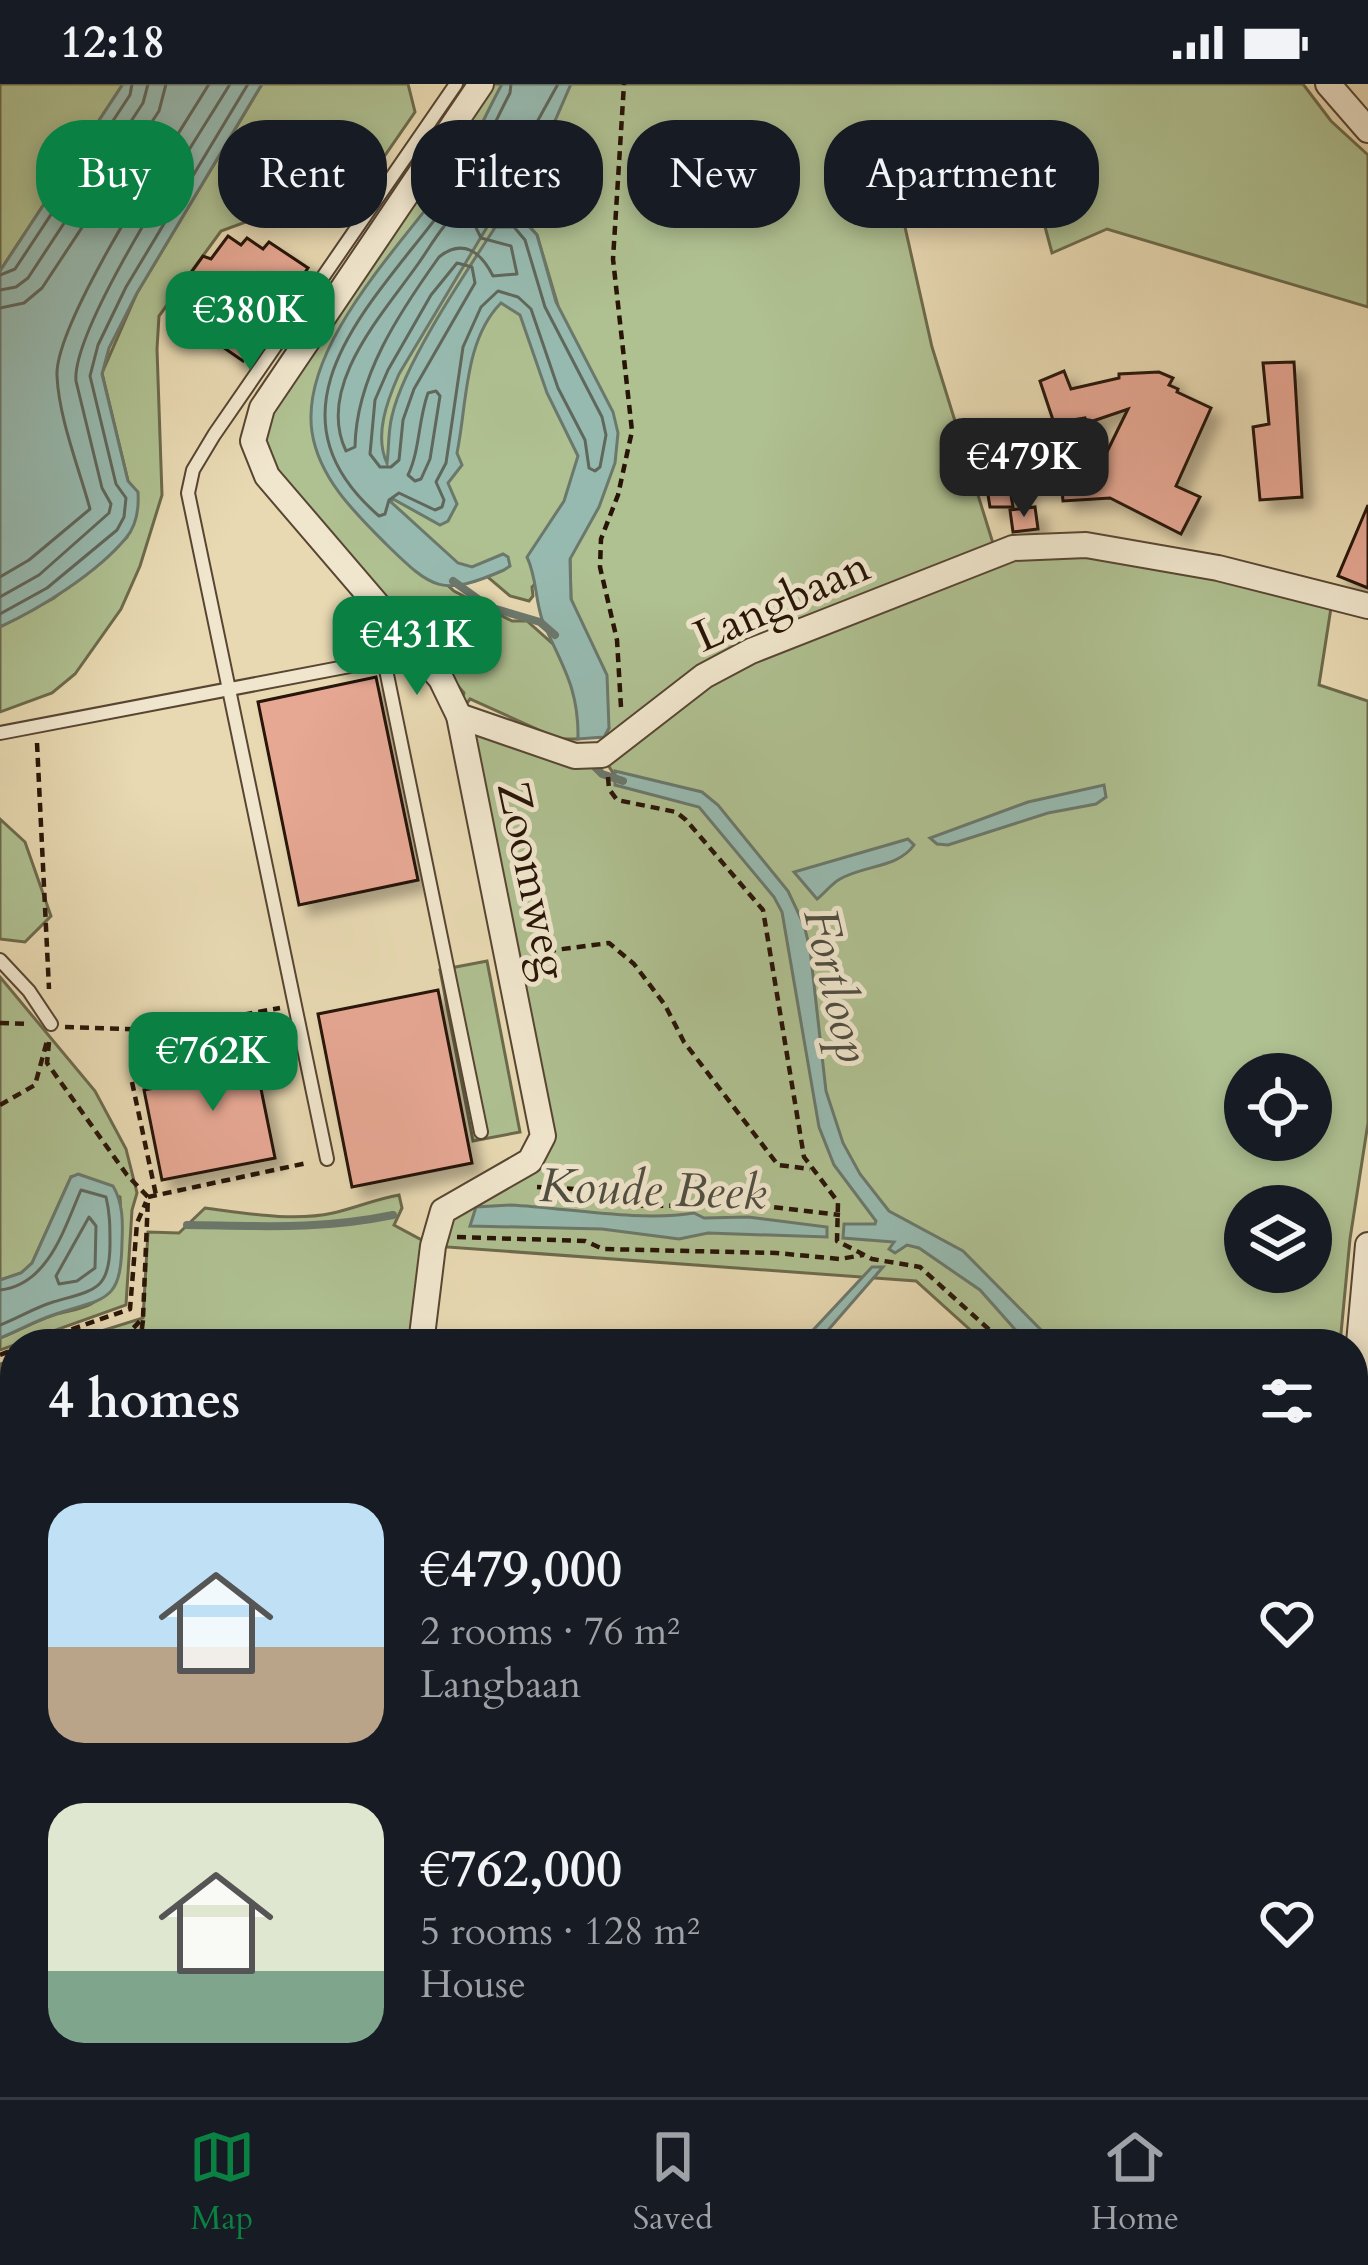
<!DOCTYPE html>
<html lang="en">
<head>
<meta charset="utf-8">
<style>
  :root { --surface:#171b24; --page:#20242c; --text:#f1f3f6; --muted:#9ea1a6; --line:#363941; --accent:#0b8043 }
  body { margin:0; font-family:Cardo,serif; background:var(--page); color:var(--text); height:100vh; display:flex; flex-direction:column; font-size:45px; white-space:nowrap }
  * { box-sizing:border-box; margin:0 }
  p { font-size:39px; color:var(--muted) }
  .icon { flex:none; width:66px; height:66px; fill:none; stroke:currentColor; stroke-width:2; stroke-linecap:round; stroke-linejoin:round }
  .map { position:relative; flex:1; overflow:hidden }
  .panel { position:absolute; left:0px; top:1245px; width:1368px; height:768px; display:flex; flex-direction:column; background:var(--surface); border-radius:48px 48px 0 0; box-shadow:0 6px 18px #0003 }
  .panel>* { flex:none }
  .top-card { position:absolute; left:36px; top:36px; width:1296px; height:108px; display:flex; gap:24px }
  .tools { position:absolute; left:1224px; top:969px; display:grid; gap:24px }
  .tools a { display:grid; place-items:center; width:108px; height:108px; border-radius:50%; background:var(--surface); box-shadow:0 6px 18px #0003; font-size:60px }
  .price { position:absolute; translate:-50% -102px; padding:0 27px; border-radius:24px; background:var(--accent); color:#fff; font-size:39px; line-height:78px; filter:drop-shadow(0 3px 6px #0008) }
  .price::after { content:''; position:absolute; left:50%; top:72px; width:36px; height:27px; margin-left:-18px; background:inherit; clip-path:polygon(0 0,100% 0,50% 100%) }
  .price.on { background:#222; color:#fff }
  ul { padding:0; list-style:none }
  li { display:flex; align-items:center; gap:36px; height:300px; padding:0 48px }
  li span { display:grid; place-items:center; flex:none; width:336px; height:240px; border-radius:36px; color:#555 }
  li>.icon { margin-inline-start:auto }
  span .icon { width:144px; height:144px; fill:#fffc; stroke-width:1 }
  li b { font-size:51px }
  h2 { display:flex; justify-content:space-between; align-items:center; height:144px; padding:0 48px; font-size:51px }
  .chip { padding:0 42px; border-radius:48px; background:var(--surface); box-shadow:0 6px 18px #0003; font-size:42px; line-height:108px }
  .chip.on { background:var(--accent); color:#fff }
  .status { display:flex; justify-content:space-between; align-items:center; height:84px; padding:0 60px; background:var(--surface); direction:ltr }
  .status svg { height:33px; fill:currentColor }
  .tab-bar { display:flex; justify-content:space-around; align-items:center; height:168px; border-top:3px solid var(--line); background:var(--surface); font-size:33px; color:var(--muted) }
  .tab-bar a { display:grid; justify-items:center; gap:6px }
  .tab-bar .on { color:var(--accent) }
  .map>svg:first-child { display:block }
  .green { fill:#afc091; stroke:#6c6a4c; stroke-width:3; fill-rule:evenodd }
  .water { fill:#97bab0; stroke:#6b786c; stroke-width:3 }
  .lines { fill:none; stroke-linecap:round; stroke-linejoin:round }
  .shore { stroke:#60675c; stroke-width:3 }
  .stream { stroke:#6b786c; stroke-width:8 }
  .building { fill:#e6a793; stroke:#281407; stroke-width:3; filter:url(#shadow) }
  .lane-casing { stroke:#584532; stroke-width:16 }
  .street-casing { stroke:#584532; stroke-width:28 }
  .path { stroke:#281407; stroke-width:4.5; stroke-dasharray:9 6; stroke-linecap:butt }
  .lane { stroke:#f0e6cd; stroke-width:12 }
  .street { stroke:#f0e6cd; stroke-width:24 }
  .labels { text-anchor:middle; stroke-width:10; stroke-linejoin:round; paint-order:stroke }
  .street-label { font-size:45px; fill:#281407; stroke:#f0e6cd }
  .water-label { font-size:48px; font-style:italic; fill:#4f4e42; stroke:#f0e6cd }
</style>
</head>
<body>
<div class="status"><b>12:18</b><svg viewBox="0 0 49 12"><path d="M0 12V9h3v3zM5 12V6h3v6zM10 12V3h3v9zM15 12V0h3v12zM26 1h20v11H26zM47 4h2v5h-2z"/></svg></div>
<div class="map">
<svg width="1368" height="2013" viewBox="0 0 1368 2013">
  <defs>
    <filter id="shadow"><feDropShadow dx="10" dy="10" stdDeviation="6" flood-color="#0004"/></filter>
  </defs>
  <rect width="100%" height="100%" fill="#e8d9b2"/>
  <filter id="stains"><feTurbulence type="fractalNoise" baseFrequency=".00167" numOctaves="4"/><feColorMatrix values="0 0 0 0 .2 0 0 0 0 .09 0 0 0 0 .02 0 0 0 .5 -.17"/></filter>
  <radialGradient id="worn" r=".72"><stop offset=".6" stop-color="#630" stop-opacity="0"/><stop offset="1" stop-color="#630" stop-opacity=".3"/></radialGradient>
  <g class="green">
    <path d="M0,0H123L0,187Z"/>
    <path d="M262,0H408L415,28L352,119L294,89L254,135L221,147L159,232L157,265L162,411L140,482L121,525L75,590L52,609L0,628V543L54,514L127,453L128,397L102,289L137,209Z"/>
    <path d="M491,0H1303L1331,37L1368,71V223L1107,145L1052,169L1035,105L905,143L932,263L996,469L1053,459L1333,511L1319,601L1368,617V1039L1350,1155L1340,1260H986L916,1197L434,1162L421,1260H60L143,1234L148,1148L179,1149L205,1124C245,1129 292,1138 333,1129C355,1124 376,1115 399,1111L402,1124L394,1141L433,1162L443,1127L543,1052L459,632L464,609L293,410L264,366L267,332ZM524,136L537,151L558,222L536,188ZM385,420L446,476L482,488L510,512L529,517L533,512L532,503L548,487L570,475L571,515L609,644L604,653L615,662L608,681L617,695L598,688L579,672L459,631L470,615L559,655H578L582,622L554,561L527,537H512L454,507L377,438ZM1245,990H1311V1056H1245ZM1245,1122H1311V1188H1245Z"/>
    <path d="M0,735L25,758L51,832L25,858L0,855Z"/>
    <path d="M487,877L520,1048L473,1057L440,886Z"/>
    <path d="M0,893L95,1007L126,1065L137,1109L132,1126L126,1221L0,1266V1254C18,1247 35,1237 54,1231C66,1227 80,1226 91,1220C123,1203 122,1143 120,1113L71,1093L32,1179L21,1189L0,1196Z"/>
    <path d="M15,1275V1398L0,1405V1280Z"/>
    <path d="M15,1424V1900L0,1894V1428Z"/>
    <path d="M1353,1428L1368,1435V1650L1353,1619Z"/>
    <path d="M0,1909L15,1916V1998H128L123,2013H0Z"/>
  </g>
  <g class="water">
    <path d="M123,0H262L137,209L109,264L102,290L128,397L138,408C139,424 137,441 126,454C97,489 41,524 0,543V187Z"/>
    <path d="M502,0H571L554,39L544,48L399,290C387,317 374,352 387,379C389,364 388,347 392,332C404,278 470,182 502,133L517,130L537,151L556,218L613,328L618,349L615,379L599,423L570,475L571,515L607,591L609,644L604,653L578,655C579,604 562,582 543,538C535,517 537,494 527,473L564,417L578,372L547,309L520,231L501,219C464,256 467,321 457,369L462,381L448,399L457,420L448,437L440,441L393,415L391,418L458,479L472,483L503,470L508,473L510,482L504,486C442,513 433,506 386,460C354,428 319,394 312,348C299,260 407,156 454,88C473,62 486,29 502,0Z"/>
    <path d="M615,687L702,708L718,721L788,807L804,841L810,865L826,1007L843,1059L860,1090L889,1127L963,1167L1055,1260H1028L980,1206L919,1164L907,1161L895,1169L889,1165L894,1158L843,1154L844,1140H875L876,1137L834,1081L819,1043L782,828L774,813L699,723L615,701Z"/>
    <path d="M1104,701L1106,713L1096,720L1048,729L948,761L937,760L930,754L1028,718Z"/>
    <path d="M908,755L914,761C898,784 864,781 840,795C831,800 825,809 817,815L794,788Z"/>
    <path d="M78,1090L113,1102C123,1119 123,1138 122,1158C121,1220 106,1213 53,1231C35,1237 18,1247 0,1254V1196L21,1189L32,1179L71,1093Z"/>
    <path d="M511,1121C567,1124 640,1138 694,1129L704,1134L748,1133L827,1143V1153L708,1149L679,1155L602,1145L470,1142L476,1123Z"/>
    <path d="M872,1183H883L816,1260H800Z"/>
  </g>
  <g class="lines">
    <g class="shore">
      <path d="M511,0L510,9C496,36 483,65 467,91C401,196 242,313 379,432L385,430L389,416L399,409L435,426L442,423L444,416L436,398L446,379L463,263L481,223L498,207L518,213L531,225L558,304L585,356L589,384L595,387L600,383L606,351L602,333L545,223L525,156L514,143H492L485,132L558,0"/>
      <path d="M466,123L481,154L511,162L517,190L493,192C481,168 463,154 439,173C399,229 356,293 355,363L346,367C315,302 383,230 418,180C431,162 446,133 466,123Z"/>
      <path d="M457,179L472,183L475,199L414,305L403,336L399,376L391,383H380L370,370L375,316L388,286L431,211Z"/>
      <path d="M0,191L15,185L130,11L132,0"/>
      <path d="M0,206L16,203L28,194L143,19L148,0"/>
      <path d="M0,224L24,219L42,204L159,27L166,0"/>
      <path d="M436,307L440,312L430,375L421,395L415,397L408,391C420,366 418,337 428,309Z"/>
      <path d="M0,493L29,476L90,425C79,384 59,335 57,292C54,237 176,55 209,0"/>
      <path d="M0,513L39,491L109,429L111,420L102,404L76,297C71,243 197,55 230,0"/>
      <path d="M0,530L47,504L117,446L124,433L126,414L116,400L90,292L98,261L126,203L248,0"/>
      <path d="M89,1133L96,1142L95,1184L77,1197L59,1200L56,1192Z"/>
      <path d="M0,1206C48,1201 64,1145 81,1106L106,1113C110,1129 110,1143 110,1160C110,1207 94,1206 53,1218C34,1224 18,1234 0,1241"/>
    </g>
    <g class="stream">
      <path d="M453,497L489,523L540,538L555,551"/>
      <path d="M593,681L602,690L623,697"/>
      <path d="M187,1141C261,1142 320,1146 393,1131"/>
    </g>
  </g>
  <g class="building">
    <path d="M228,152L241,161L247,154L263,165L269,158L308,184L243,277L175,230L197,196L190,190L203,172L211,175Z"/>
    <path d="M1294,278L1302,413L1260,416L1253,343L1269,340L1263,279Z"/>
    <path d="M1064,287L1071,305L1119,294V290L1159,288L1173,294L1169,301L1178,305L1177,308L1211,324L1176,402L1200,413L1181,450L1110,414L1063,417L1061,395L1083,393V384L1100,382L1128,325L1087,339L1085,334L1054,339L1040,297Z"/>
    <path d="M1004,370L1013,423H990L982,375Z"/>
    <path d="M1368,421V504L1338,492Z"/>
    <path d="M1035,423L1038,445L1013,448L1010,426Z"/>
    <path d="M376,593L418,796L299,821L258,618Z"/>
    <path d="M438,906L472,1079L352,1103L318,930Z"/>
    <path d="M247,936L275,1074L162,1096L144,1006L226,990L215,942Z"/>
  </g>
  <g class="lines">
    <g class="lane-casing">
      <g id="lane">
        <path d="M384,576L481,1048"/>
        <path d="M0,649L418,569"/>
        <path d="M0,876L29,907L51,940"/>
        <path d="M327,1075L188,409L193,386L214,351L456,0"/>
      </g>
    </g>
    <g class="street-casing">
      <g id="street">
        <path d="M1328,0L1368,46"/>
        <path d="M459,632L575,672L602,671L704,592L751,567L1013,464L1086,461L1218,484L1368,522"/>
        <path d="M421,1260L433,1162L443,1127L530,1077L543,1052L459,632L441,595L267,392L253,357L262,324L481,0"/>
        <path d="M1353,1324L1368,1161"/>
        <path d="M0,1428L15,1424"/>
        <path d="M1353,1450L1368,1477"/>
      </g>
    </g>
    <g class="path">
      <path d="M621,623L617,556L600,483L601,455L618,411L632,347L613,175L624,0"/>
      <path d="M37,659L49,905"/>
      <path d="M608,693L609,705L617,716L676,728L686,736L763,826L804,1073L838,1118L837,1157L872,1175L920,1183L1005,1260"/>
      <path d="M532,869L609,859L634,880L665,921L684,958L778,1081L810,1085"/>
      <path d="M0,939L30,940"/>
      <path d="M65,943L159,946L280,924"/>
      <path d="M49,958L47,979L127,1091L148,1113L143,1234L118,1260"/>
      <path d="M132,998L156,1111"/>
      <path d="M0,1021L35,1001L47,957"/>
      <path d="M537,1103L574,1105L606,1118L648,1122L756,1121L840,1131"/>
      <path d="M148,1113L307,1079"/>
      <path d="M457,1153L585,1157L603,1165L776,1169L840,1175L863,1171"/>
      <path d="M29,1260L130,1225L137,1139L146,1118"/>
      <path d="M140,1260L143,1236"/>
      <path d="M0,1271L15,1265"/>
      <path d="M0,1327L15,1320"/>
      <path d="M1353,1594L1368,1625"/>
    </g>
    <use href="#lane" class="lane"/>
    <use href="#street" class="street"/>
  </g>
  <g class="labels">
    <g class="street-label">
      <text transform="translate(781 516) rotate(-24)" y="16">Langbaan</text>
      <text transform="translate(534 796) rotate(78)" y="16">Zoomweg</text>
    </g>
    <g class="water-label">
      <text transform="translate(838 901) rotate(77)" y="17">Fortloop</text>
      <text transform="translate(653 1104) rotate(2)" y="17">Koude Beek</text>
    </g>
  </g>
  <rect width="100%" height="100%" filter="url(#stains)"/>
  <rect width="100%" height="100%" fill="url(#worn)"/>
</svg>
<div class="tools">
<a><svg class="icon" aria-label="locate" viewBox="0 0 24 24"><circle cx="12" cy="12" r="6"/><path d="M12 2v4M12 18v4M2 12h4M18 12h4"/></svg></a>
<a><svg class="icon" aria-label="layers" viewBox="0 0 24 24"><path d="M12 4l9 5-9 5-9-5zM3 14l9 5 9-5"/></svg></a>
</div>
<b class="price" style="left:250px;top:289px">€380K</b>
<b class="price on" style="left:1024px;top:436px">€479K</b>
<b class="price" style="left:417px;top:614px">€431K</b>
<b class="price" style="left:213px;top:1030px">€762K</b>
<div class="top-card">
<a class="chip on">Buy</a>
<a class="chip">Rent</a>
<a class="chip">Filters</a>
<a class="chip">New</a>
<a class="chip">Apartment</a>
</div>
<section class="panel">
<h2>4 homes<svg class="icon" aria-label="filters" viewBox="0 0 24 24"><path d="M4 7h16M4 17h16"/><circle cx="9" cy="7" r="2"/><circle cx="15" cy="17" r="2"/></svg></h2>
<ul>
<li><span style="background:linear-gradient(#bfe0f5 60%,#b9a48a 0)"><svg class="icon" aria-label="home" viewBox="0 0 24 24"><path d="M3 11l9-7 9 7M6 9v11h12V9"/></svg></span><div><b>€479,000</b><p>2 rooms · 76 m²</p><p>Langbaan</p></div><svg class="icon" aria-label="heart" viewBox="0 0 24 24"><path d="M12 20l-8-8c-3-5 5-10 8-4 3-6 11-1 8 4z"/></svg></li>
<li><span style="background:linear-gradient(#dfe7d0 70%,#7fa58c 0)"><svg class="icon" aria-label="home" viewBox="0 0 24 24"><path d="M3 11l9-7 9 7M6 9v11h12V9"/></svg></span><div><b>€762,000</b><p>5 rooms · 128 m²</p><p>House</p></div><svg class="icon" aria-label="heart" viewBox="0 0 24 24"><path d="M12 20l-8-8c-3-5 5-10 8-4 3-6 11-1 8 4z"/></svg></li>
</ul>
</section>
</div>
<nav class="tab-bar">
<a class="on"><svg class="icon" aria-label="map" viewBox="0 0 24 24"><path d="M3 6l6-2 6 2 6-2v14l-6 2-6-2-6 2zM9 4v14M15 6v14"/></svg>Map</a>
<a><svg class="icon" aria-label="saved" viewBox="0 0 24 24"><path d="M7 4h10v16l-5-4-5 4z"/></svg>Saved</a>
<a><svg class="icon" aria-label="home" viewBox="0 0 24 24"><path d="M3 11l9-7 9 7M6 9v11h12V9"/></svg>Home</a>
</nav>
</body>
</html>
